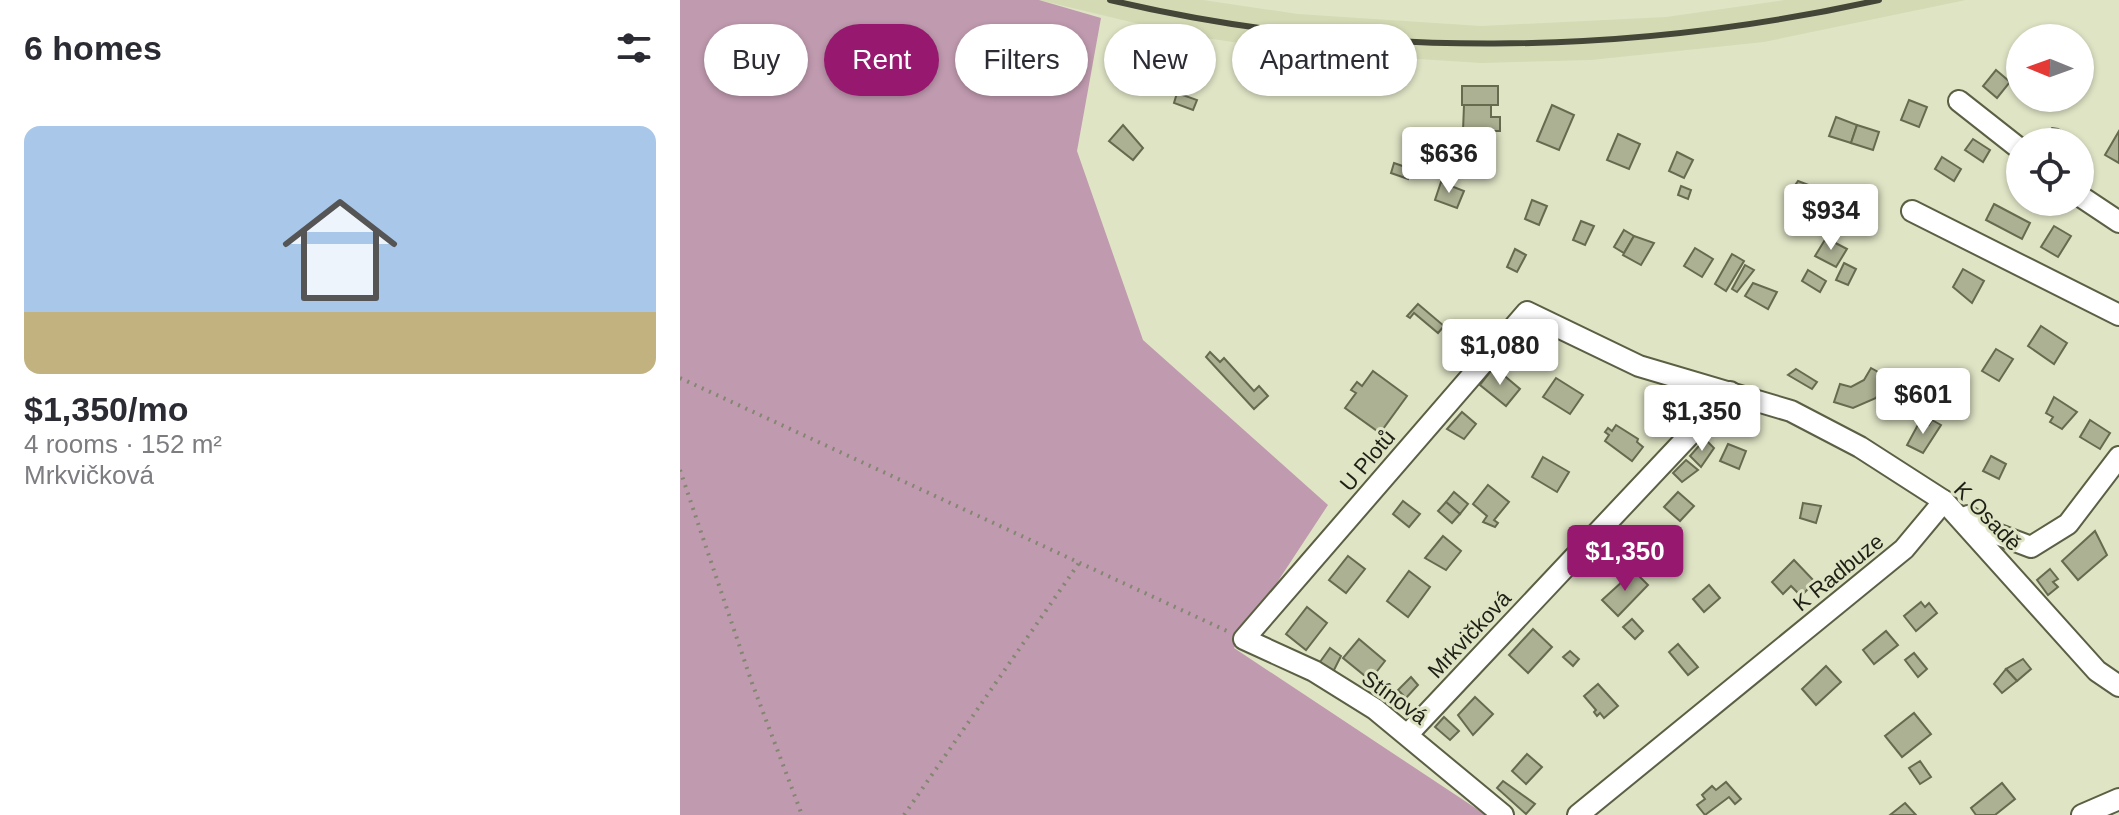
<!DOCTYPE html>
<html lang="en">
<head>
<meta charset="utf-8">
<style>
  :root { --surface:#fff; --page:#f2f2f3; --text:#2b2b33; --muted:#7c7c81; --accent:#97186f }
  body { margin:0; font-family:Arial,sans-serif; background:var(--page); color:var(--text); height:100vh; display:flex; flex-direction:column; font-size:30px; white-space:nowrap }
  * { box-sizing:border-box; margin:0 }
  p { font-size:26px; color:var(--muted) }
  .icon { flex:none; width:44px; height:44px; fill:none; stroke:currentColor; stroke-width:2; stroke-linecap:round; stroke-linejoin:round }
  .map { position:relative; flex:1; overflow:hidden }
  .panel { display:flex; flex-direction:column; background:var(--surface); width:680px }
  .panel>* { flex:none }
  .guide { position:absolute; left:24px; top:24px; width:760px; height:72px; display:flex; gap:16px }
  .needle { width:52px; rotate:271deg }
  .buttons { position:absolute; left:1326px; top:24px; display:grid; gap:16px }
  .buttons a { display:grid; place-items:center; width:88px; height:88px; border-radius:50%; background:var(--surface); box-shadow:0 2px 6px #0004; font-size:40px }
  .price { position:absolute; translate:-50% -68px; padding:0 18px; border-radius:8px; background:#fff; color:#222; font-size:26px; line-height:52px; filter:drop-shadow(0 2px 4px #0008) }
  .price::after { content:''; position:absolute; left:50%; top:48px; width:24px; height:18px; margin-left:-12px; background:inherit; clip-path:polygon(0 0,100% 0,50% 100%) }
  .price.on { background:var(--accent); color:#fff }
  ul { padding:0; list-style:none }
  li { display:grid; align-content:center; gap:16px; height:424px; padding:0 24px }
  li span { display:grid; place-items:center; height:248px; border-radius:16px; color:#555 }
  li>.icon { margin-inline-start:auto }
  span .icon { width:144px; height:144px; fill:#fffc; stroke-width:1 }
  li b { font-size:34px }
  h2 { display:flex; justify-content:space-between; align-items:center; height:96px; padding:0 24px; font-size:34px }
  .chip { padding:0 28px; border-radius:36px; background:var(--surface); box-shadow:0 2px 6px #0004; font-size:28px; line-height:72px }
  .chip.on { background:var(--accent); color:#fff }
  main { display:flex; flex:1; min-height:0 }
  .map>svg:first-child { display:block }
  .built { fill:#d4dab4 }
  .forest { fill:#c09aaf }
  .building { fill:#acb193; stroke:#666a4f; stroke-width:2 }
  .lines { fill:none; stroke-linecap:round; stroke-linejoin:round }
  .minor-casing { stroke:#5b5f44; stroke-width:24 }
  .path { stroke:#838671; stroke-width:4; stroke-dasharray:2 6; stroke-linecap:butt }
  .minor { stroke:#fff; stroke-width:20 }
  .rail { stroke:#444637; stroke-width:6 }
  .labels { text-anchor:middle; stroke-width:6; stroke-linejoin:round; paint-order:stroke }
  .street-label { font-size:22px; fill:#1f2015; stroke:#dfe4c5 }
</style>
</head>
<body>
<main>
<section class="panel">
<h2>6 homes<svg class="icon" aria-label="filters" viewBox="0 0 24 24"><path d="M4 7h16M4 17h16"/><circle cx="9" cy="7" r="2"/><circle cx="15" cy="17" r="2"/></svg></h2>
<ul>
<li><span style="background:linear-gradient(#a9c7e8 75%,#c2b280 0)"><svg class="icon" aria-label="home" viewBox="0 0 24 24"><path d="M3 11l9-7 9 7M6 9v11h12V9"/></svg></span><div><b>$1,350/mo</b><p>4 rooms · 152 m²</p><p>Mrkvičková</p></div></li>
</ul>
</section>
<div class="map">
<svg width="1439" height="815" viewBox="0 0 1439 815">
  <rect width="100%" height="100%" fill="#dfe4c5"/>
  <path class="built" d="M359,0H523L618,14L801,26L986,17L1105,0H1286L1084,42L911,60L801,63L614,51L505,35Z"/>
  <path class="forest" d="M0,0H359L421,18L397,151L463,340L648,505L554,648L806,815H0Z"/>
  <g class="building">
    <path d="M1316,70L1330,82L1317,98L1303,86Z"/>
    <rect x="782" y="86" width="36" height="19"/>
    <path d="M497,93L517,100L513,110L494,103Z"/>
    <path d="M1229,100L1247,107L1239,127L1221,120Z"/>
    <path d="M784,105H811V117H820V131H783Z"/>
    <path d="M872,105L894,115L879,150L857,141Z"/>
    <path d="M1156,117L1177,125L1171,143L1149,136Z"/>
    <path d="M443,125L463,148L453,160L429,141Z"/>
    <path d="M1177,125L1199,132L1193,150L1171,143Z"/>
    <path d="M1372,128L1378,129L1394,140L1356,142L1358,138L1363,141Z"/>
    <path d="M1439,131V163L1425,155Z"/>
    <path d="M938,134L960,144L949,169L927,160Z"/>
    <path d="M1293,139L1310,150L1303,162L1285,150Z"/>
    <path d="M997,152L1013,160L1004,178L989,171Z"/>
    <path d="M1262,157L1281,169L1274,181L1255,169Z"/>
    <path d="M714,163L731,169L728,179L711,173Z"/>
    <path d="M1118,181L1134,187L1131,193L1140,197L1131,217L1111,207L1115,198L1109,194Z"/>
    <path d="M761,182L784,191L777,208L755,200Z"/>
    <path d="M1001,186L1011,190L1008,199L998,195Z"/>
    <path d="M852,200L867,206L859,225L845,219Z"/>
    <path d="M1314,204L1350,223L1342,239L1306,220Z"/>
    <path d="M901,221L914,226L905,245L893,240Z"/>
    <path d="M1374,226L1391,236L1378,257L1361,247Z"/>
    <path d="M944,230L954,236L944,253L934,247Z"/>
    <path d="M954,236L974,243L961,265L943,255Z"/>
    <path d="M1146,238L1167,249L1156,267L1135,256Z"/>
    <path d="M1015,248L1033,259L1022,277L1004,266Z"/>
    <path d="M835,249L846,255L837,272L827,267Z"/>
    <path d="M1052,254L1064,261L1046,291L1035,284Z"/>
    <path d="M1164,263L1176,269L1168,285L1156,280Z"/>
    <path d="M1065,265L1074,270L1057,292L1052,289Z"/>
    <path d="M1283,269L1304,281L1292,303L1273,287Z"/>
    <path d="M1128,270L1146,281L1140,292L1122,281Z"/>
    <path d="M1073,283L1097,292L1088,309L1065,296Z"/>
    <path d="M738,304L764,326L758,333L734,313L730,318L727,316Z"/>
    <path d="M1361,326L1387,343L1374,364L1348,346Z"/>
    <path d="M1316,349L1333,359L1319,381L1302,371Z"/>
    <path d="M530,352L540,362L544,358L574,391L579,386L588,396L574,409L526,357Z"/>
    <path d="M814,367L840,389L826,406L800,385Z"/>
    <path d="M1191,368L1207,377L1196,398L1173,408L1154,402L1160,384L1171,387L1184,380Z"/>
    <path d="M1116,369L1137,382L1132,389L1108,375Z"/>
    <path d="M693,371L727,396L700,433L665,408L676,393L671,390L677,382L682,386Z"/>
    <path d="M876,378L903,395L890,414L863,397Z"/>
    <path d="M1374,397L1397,412L1382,429L1370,422L1373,417L1366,413Z"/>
    <path d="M782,412L796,424L784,439L767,429Z"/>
    <path d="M1252,420L1261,425L1243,453L1227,445L1240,421L1249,425Z"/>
    <path d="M1410,420L1430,433L1420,449L1400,437Z"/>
    <path d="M936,425L958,439L957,442L963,447L952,461L925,441L929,435L925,432L928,428L932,431Z"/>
    <path d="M1025,439L1034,448L1021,467L1010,456Z"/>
    <path d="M1048,444L1066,451L1059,469L1040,461Z"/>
    <path d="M1311,456L1326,464L1319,479L1303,471Z"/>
    <path d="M863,457L889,472L877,492L852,477Z"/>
    <path d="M1006,460L1018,470L1002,482L993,473Z"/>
    <path d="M808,485L829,502L814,520L818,523L815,527L803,522L807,516L793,504Z"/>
    <path d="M774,492L788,504L780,514L766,502Z"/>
    <path d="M998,492L1014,506L1000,521L984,507Z"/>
    <path d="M723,501L740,514L729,527L713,514Z"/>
    <path d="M766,502L780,514L772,523L758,511Z"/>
    <path d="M1123,503L1141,506L1136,523L1120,518Z"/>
    <path d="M1415,531L1427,555L1398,580L1382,561Z"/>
    <path d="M763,536L781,551L766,570L745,558Z"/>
    <path d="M668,556L685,569L666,593L649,580Z"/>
    <path d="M1114,560L1135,582L1121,596L1111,586L1103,594L1092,582Z"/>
    <path d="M1370,569L1378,579L1373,582L1378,587L1368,595L1357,580Z"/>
    <path d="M729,571L750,587L728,617L707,601Z"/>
    <path d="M954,571L968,585L938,616L922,600Z"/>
    <path d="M1029,585L1040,598L1024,612L1013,599Z"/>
    <path d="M1241,602L1245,607L1249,603L1257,613L1236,631L1224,616Z"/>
    <path d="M627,607L647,623L626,650L606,634Z"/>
    <path d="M952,619L963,631L955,639L943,627Z"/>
    <path d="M853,629L872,647L848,673L829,655Z"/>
    <path d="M1206,631L1218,645L1194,664L1183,650Z"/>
    <path d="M679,639L705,661L690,680L663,658Z"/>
    <path d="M998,644L1018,667L1008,675L989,652Z"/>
    <path d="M650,648L661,656L653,672L640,662Z"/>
    <path d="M890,651L899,659L893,666L883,657Z"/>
    <path d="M1234,653L1247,669L1238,677L1225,660Z"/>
    <path d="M1343,659L1351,669L1337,681L1326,669Z"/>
    <path d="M1146,666L1161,682L1136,705L1122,689Z"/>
    <path d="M1326,669L1337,681L1322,693L1314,684Z"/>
    <path d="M731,677L738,685L726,698L718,690Z"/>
    <path d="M918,684L938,706L924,718L920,713L917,716L914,712L916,710L904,696Z"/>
    <path d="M795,697L813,714L793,735L778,715Z"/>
    <path d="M1234,713L1251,734L1222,757L1205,736Z"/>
    <path d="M764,717L779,731L770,740L755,727Z"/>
    <path d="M847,754L862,767L846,784L832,771Z"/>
    <path d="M1240,761L1251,777L1240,784L1229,768Z"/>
    <path d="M823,781L855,804L846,814L817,788Z"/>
    <path d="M1046,782L1061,799L1055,804L1049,797L1025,815L1017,805L1025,799L1022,795L1032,786L1036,790Z"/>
    <path d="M1322,783L1335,799L1315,815H1296L1291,808Z"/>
    <path d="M1225,803L1236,815H1210Z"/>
  </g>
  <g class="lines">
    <g class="minor-casing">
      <g id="minor">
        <path d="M1279,101L1340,149"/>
        <path d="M1400,196L1439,222"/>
        <path d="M1232,211L1439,315"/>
        <path d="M1288,516L1314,533L1351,547L1388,524L1439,457"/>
        <path d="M728,734L1050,392"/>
        <path d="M823,815L695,709L634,671L564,639L847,312L959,366L1111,411L1180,447L1264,501L1417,671L1439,686"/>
        <path d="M898,815L1224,549L1264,501"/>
        <path d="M1402,815L1439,799"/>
      </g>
    </g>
    <g class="path">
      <path d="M0,378L547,631"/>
      <path d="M0,470L72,683L122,815"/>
      <path d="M224,815L399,563"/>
    </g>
    <use href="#minor" class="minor"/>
    <path class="rail" d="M430,0C682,60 947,56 1199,0"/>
  </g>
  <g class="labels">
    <g class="street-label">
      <text transform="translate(687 460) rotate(-50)" y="8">U Plotů</text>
      <text transform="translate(1308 516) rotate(46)" y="8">K Osadě</text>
      <text transform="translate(1158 572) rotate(-39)" y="8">K Radbuze</text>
      <text transform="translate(789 634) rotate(-47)" y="8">Mrkvičková</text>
      <text transform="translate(715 697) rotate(36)" y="8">Stínová</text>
    </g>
  </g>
</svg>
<div class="buttons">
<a><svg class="needle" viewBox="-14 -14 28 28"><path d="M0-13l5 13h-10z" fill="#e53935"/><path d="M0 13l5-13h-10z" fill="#7c7c81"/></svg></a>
<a><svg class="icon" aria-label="locate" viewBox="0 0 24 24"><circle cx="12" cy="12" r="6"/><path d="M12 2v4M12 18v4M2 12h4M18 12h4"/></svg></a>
</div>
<b class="price" style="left:769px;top:195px">$636</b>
<b class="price" style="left:1151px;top:252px">$934</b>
<b class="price" style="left:820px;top:387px">$1,080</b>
<b class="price" style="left:1243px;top:436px">$601</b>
<b class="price" style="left:1022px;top:453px">$1,350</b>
<b class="price on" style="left:945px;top:593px">$1,350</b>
<div class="guide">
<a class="chip">Buy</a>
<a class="chip on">Rent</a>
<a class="chip">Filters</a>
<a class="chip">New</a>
<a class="chip">Apartment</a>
</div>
</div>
</main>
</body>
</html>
